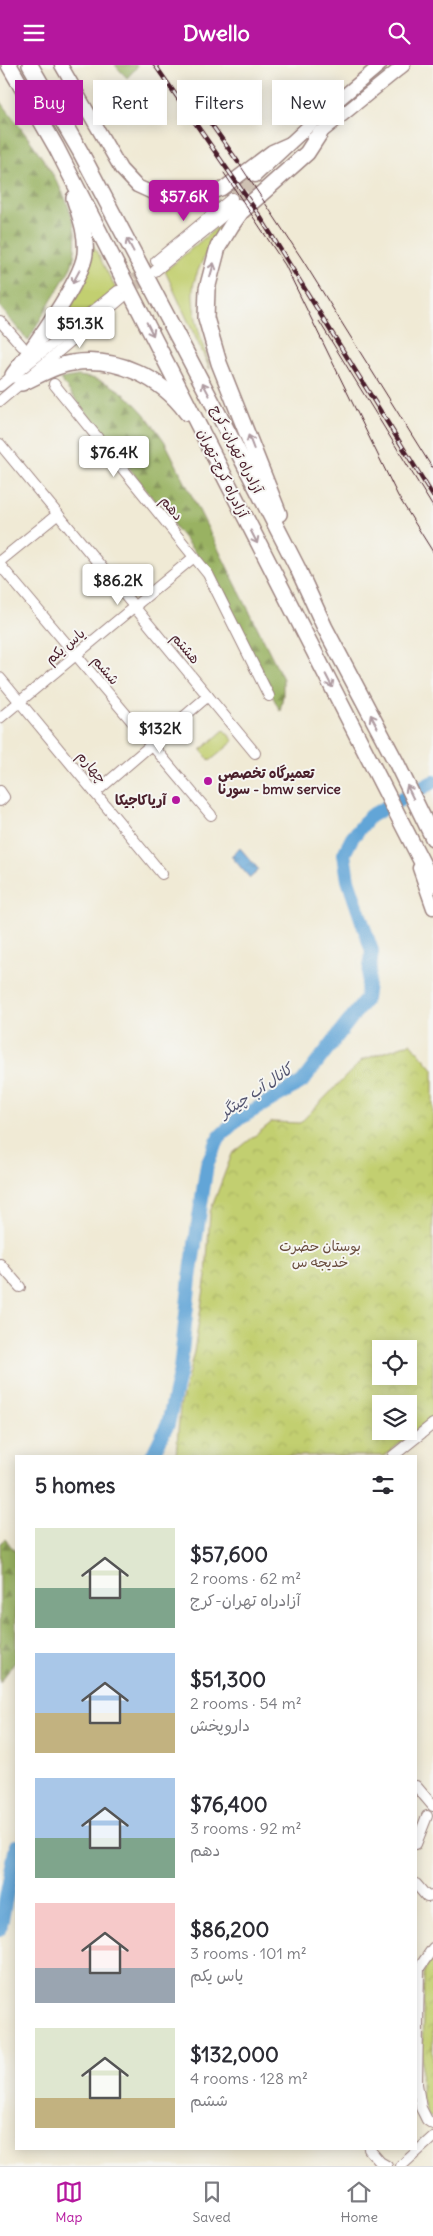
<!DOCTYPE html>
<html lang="en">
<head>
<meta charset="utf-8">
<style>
  :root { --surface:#fff; --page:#f7f7f7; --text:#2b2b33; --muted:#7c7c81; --line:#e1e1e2; --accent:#b5179e }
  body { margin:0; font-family:Delius,"Playpen Sans Arabic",sans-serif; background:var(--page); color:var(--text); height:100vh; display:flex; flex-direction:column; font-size:19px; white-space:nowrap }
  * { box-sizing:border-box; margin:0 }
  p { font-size:16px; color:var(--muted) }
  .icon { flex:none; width:28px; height:28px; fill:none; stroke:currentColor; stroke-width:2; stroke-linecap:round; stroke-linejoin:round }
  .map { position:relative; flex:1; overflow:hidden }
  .side { position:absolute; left:15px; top:1390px; width:402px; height:695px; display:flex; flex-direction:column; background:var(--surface); border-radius:0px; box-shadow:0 2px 12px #0003 }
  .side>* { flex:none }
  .banner { position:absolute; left:15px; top:15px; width:404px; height:45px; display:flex; gap:10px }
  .controls { position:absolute; left:372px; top:1275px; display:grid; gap:10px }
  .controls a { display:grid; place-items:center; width:45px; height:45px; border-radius:0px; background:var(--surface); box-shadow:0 2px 12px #0003; font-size:25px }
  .price { position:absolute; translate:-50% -42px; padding:0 11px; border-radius:5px; background:#fff; color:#222; font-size:16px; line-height:32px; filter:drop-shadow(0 1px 2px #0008) }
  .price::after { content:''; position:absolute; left:50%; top:30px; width:15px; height:11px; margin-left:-8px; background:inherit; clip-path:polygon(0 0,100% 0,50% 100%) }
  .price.active { background:var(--accent); color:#fff }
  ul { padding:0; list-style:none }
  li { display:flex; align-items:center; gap:15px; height:125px; padding:0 20px }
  li span { display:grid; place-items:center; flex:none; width:140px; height:100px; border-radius:0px; color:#555 }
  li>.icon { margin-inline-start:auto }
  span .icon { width:60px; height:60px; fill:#fffc; stroke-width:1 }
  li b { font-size:21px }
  h2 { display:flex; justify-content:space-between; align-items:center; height:60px; padding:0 20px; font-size:21px }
  .tag { padding:0 18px; border-radius:0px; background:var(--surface); box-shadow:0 2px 12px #0003; font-size:18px; line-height:45px }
  .tag.active { background:var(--accent); color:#fff }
  header { display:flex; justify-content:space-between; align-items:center; height:65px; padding:0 20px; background:var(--accent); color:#fff; font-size:22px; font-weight:800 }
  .menu { display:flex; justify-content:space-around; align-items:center; height:70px; border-top:1px solid var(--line); background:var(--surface); font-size:14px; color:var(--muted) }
  .menu a { display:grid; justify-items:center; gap:2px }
  .menu .active { color:var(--accent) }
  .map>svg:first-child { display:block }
  .green { fill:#c2cf70; stroke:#86774e }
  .forest { fill:url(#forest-firs); stroke:#726846 }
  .park { fill:url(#park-crowns); stroke:#86774e; fill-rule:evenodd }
  .water { fill:url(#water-ripples); stroke:#566281 }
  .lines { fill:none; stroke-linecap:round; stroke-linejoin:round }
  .river { stroke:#62a5d7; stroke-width:14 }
  .minor-tunnel { stroke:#cfc1b3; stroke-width:10; stroke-dasharray:10 5; stroke-linecap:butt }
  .minor-casing { stroke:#9d8480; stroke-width:12 }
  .major-casing { stroke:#9d8480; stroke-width:15 }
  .highway-casing { stroke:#9d8480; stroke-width:18 }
  .minor { stroke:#fff; stroke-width:10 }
  .major { stroke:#fff; stroke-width:12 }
  .highway { stroke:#fff; stroke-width:15 }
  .tram { stroke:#4a1f2b; stroke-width:1 }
  .rail-casing { stroke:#4a1f2b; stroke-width:4.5 }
  .rail { stroke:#f6f6f2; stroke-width:2.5; stroke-dasharray:8; stroke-linecap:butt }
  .oneway { stroke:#ae9aa0 }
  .poi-dot { fill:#b5179e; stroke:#f6f6f2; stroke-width:2 }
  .labels { text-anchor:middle; stroke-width:4; stroke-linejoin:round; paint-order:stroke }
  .street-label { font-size:14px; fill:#4a1f2b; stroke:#f6f6f2 }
  .poi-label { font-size:14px; font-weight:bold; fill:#4a1f2b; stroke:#f6f6f2; text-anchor:start }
  .park-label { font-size:14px; fill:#684b3c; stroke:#f6f6f2 }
  .water-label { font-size:15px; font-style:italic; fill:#545570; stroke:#f6f6f2 }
</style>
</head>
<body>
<header><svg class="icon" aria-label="menu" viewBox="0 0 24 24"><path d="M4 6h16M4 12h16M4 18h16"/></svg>Dwello<svg class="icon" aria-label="search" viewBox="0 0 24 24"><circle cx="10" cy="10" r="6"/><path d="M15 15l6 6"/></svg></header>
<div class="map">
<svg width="433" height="2101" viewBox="0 0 433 2101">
  <defs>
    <pattern id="forest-firs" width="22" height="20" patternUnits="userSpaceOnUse" patternTransform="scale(1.25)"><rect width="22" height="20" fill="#99b262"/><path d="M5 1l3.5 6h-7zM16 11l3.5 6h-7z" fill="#7f9051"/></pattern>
    <pattern id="park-crowns" width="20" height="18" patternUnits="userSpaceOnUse" patternTransform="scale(1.25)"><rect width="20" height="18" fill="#c2cf70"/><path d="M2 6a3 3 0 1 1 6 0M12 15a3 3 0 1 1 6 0" fill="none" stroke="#a8b161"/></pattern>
    <pattern id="water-ripples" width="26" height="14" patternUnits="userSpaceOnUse" patternTransform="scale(1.25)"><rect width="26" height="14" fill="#62a5d7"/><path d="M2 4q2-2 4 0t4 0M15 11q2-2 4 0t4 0" fill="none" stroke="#5386af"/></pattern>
  </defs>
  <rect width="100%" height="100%" fill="#f6f6f2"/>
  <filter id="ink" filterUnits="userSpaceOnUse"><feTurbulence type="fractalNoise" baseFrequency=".02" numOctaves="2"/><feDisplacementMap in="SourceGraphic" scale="10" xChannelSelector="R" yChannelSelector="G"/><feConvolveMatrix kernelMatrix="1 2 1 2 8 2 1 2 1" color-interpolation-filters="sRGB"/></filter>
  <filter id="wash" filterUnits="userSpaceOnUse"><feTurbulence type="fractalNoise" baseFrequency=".0096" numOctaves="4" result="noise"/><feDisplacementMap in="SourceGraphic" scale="20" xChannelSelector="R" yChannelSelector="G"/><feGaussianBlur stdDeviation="1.12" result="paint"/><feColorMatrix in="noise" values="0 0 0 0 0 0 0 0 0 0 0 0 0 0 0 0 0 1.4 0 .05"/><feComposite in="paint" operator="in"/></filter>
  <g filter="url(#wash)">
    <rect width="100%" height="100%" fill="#f0ead5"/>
    <g class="green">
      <path d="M228,153C216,172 202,192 195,214C187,237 204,281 210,304L165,206Z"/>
      <path d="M92,178L116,224L42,279Z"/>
      <path d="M224,665L234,676L210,696L201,685Z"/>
    </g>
    <g class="forest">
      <path d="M115,0H136L137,2L127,13Z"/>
      <path d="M0,35C30,78 93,145 71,202C67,210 61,218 57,226C47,242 38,259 28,276L0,242Z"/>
      <path d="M78,311C120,314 143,345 165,377L283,614V631L280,646L210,507L60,314Z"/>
      <path d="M5,1474L16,1487V1596L0,1617V1478Z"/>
    </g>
    <g class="park">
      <path d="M411,978L433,1004V1352L384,1391H176L180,1342L194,1287L206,1211L210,1147L232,1089L272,1057L300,1058L362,995ZM381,1284H409V1311H381ZM381,1339H409V1366H381Z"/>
      <path d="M433,1892V2053L428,2051L421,2029L424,1909L426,1902Z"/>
    </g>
    <path class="water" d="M240,783L259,805L250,813L231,791Z"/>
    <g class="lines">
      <g class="river">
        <path d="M152,1391L168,1359L180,1305L190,1213L207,1099L220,1071L237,1055L302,1017L366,934L372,886L348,815L344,789L352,773L370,751L433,717"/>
        <path d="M0,1865L16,1781"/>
      </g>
    </g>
  </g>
  <g filter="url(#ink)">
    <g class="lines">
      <g class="minor-tunnel">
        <path d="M232,133L255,111"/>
        <path d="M238,139L262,118"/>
        <path d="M123,223L151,200"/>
        <path d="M125,230L151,209"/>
      </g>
      <g class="minor-casing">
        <g id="minor">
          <path d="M156,196L232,133"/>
          <path d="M155,206L238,139"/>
          <path d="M0,256L22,281"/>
          <path d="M54,319L208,509L269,631"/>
          <path d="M0,321L118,226"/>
          <path d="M0,336L122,233"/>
          <path d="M0,379L255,688"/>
          <path d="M0,496L58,449"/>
          <path d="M0,500L211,750"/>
          <path d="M0,613L162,809"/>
          <path d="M0,653L194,492"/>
          <path d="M0,726L4,732L0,736"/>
          <path d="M95,728L208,631"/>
          <path d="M0,1199L20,1222"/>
          <path d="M393,1391L433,1359"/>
          <path d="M416,1721L433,1741"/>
          <path d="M416,1779L427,1751"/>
          <path d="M416,1819L427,1832L433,1831"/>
          <path d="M433,1883L419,1903L417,2019L421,2043L427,2055L433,2059"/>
          <path d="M369,2084L380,2097L387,2101"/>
          <path d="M401,2101L433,2072"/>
        </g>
      </g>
      <g class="major-casing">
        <g id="major">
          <path d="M61,0L121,104L137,121L159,131L180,134L205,130L222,124L272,86L290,78"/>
          <path d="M313,74L404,0"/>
          <path d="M255,111L315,55L380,0"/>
          <path d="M419,803L433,843"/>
        </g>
      </g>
      <g class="highway-casing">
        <g id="highway">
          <path d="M9,0L56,82L433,819"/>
          <path d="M30,0L80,86L231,373L298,504L325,563L397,699L433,773"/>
          <path d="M13,310C31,286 82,216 85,189C87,169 80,151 74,133"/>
          <path d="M22,318C38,311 55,300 72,298C116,291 161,312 187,348"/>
          <path d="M279,449L219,298L206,253L207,224L218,182L231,161L241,147L307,88L320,68"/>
        </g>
      </g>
      <use href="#minor" class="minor"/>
      <use href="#major" class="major"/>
      <use href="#highway" class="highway"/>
      <g class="tram">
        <path d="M238,97L302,194L433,404"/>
        <path d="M224,108L285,200L398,431L433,487"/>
        <path d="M319,256L433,442"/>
      </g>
      <g class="rail-casing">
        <g id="rail">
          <path d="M155,0L259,150L433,431"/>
          <path d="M195,36L238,97"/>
        </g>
      </g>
      <use href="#rail" class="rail"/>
    </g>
    <defs><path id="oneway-shaft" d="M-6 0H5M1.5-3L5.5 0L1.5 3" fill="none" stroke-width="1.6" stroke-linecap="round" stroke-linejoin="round" transform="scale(1.25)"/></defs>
    <g class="oneway">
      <use href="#oneway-shaft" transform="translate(130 180) rotate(-118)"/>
      <use href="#oneway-shaft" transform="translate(212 205) rotate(-74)"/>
      <use href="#oneway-shaft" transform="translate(76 212) rotate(118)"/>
      <use href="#oneway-shaft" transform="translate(150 264) rotate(63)"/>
      <use href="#oneway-shaft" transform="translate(206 324) rotate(-118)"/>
      <use href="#oneway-shaft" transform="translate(251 377) rotate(-111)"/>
      <use href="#oneway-shaft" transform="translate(254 472) rotate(63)"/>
      <use href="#oneway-shaft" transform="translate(329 616) rotate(63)"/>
      <use href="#oneway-shaft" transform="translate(374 656) rotate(-118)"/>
      <use href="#oneway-shaft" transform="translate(410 727) rotate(-116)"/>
    </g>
  </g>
  <g class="poi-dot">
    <circle cx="208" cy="716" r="5"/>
    <circle cx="176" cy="735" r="5"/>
  </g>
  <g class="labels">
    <g class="street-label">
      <text transform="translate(237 384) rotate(63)" y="5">آزادراه تهران-کرج</text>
      <text transform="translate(223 408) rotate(64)" y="5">آزادراه کرج-تهران</text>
      <text transform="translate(172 443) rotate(51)" y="5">دهم</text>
      <text transform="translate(65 581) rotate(-40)" y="5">یاس یکم</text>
      <text transform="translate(186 583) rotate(50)" y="5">هشتم</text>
      <text transform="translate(106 605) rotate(50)" y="5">ششم</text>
      <text transform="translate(92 702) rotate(50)" y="5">چهارم</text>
    </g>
    <g class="poi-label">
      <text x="218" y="713">تعمیرگاه تخصصی<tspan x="218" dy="16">سورنا - bmw service</tspan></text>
      <text x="166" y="740" text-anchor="end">آریاکاجیکا</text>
    </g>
    <g class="park-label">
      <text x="320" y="1186">بوستان حضرت<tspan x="320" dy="16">خدیجه س</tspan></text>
    </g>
    <g class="water-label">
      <text transform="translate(256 1026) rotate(-34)" y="5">کانال آب چیتگر</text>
    </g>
  </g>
</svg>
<div class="controls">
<a><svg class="icon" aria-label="locate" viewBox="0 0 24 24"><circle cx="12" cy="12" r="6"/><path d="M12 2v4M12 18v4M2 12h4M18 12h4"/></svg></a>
<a><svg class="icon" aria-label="layers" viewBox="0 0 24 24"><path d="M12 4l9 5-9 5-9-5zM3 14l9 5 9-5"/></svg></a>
</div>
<b class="price active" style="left:184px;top:157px">$57.6K</b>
<b class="price" style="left:80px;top:284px">$51.3K</b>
<b class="price" style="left:114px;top:413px">$76.4K</b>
<b class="price" style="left:118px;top:541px">$86.2K</b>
<b class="price" style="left:160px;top:689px">$132K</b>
<div class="banner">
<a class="tag active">Buy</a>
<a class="tag">Rent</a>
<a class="tag">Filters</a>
<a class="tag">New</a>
</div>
<section class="side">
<h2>5 homes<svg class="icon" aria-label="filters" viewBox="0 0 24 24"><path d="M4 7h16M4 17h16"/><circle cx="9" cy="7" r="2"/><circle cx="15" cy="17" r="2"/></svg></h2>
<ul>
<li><span style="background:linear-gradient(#dfe7d0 60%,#7fa58c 0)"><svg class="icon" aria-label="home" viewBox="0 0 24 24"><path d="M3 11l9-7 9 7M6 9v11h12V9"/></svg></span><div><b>$57,600</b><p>2 rooms · 62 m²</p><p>آزادراه تهران-کرج</p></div></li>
<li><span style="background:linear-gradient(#a9c7e8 60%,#c2b280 0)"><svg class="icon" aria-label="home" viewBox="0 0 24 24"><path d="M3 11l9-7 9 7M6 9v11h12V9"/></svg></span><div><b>$51,300</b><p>2 rooms · 54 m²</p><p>داروپخش</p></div></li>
<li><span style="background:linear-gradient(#a9c7e8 60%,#7fa58c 0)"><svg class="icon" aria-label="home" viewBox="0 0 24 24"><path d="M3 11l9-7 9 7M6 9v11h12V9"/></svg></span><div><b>$76,400</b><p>3 rooms · 92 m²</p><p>دهم</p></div></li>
<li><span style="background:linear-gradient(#f6c9c9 65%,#9aa5b1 0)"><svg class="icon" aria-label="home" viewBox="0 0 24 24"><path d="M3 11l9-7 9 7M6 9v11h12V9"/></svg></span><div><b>$86,200</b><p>3 rooms · 101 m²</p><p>یاس یکم</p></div></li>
<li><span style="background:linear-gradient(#dfe7d0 70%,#c2b280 0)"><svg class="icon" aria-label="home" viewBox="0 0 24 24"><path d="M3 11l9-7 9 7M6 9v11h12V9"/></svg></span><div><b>$132,000</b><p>4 rooms · 128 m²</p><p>ششم</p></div></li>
</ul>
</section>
</div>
<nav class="menu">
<a class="active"><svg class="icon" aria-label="map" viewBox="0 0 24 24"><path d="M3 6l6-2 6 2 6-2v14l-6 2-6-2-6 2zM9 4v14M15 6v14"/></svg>Map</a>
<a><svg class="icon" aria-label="saved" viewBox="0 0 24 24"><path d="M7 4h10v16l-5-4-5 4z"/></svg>Saved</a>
<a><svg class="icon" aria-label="home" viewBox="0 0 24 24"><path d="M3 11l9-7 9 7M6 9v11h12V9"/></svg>Home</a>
</nav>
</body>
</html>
